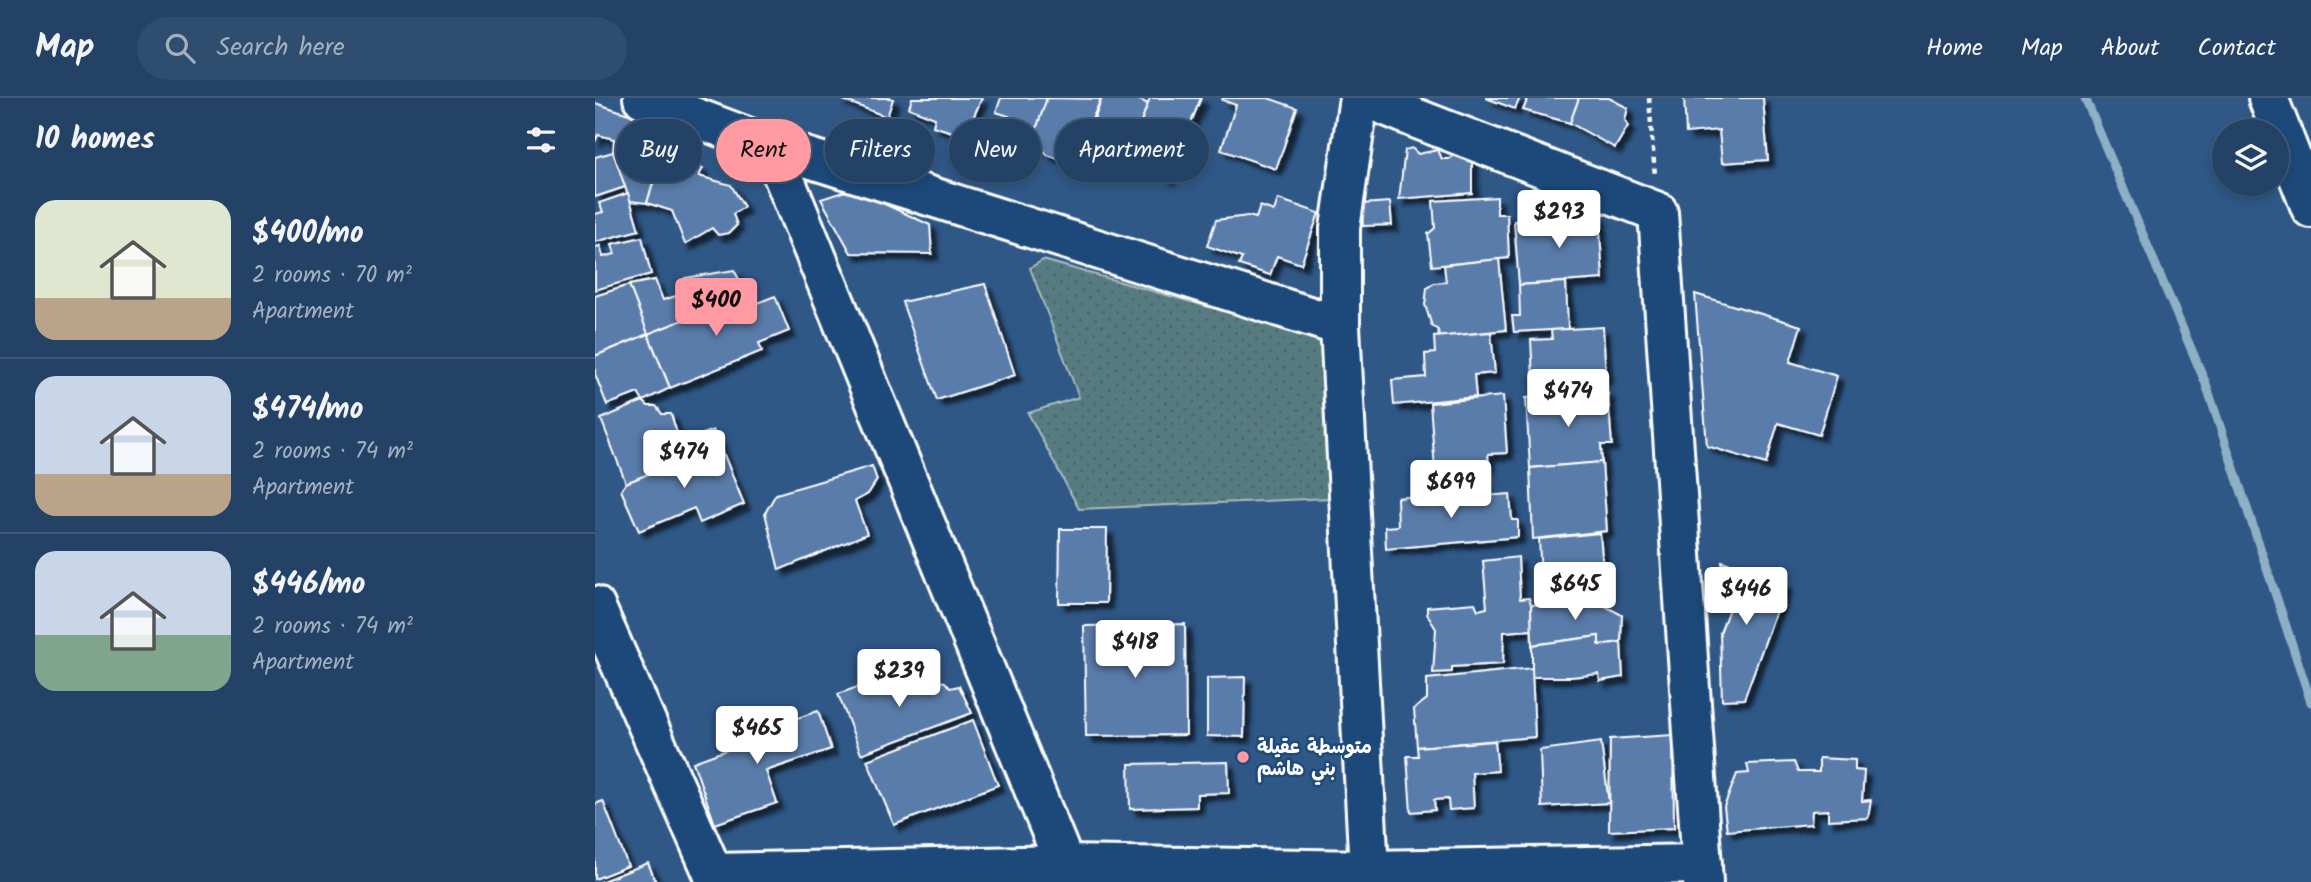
<!DOCTYPE html>
<html lang="en">
<head>
<meta charset="utf-8">
<style>
  :root { --surface:#234265; --page:#2f4d6e; --text:#f1f3f6; --muted:#a3b0bf; --line:#405b79; --accent:#ff9aa2 }
  body { margin:0; font-family:Kalam,"Playpen Sans Arabic",sans-serif; background:var(--page); color:var(--text); height:100vh; display:flex; flex-direction:column; font-size:26px; white-space:nowrap }
  * { box-sizing:border-box; margin:0 }
  p { font-size:23px; color:var(--muted) }
  .icon { flex:none; width:38px; height:38px; fill:none; stroke:currentColor; stroke-width:2; stroke-linecap:round; stroke-linejoin:round }
  .map { position:relative; flex:1; overflow:hidden }
  .drawer { display:flex; flex-direction:column; background:var(--surface); width:595px }
  .drawer>* { flex:none }
  .banner { position:absolute; left:21px; top:21px; width:665px; height:63px; display:flex; gap:14px }
  .tools { position:absolute; left:1617px; top:21px; display:grid; gap:14px }
  .tools a { display:grid; place-items:center; width:77px; height:77px; border-radius:50%; background:var(--surface); box-shadow:0 4px 10px #0003,0 0 0 2px var(--line); font-size:35px }
  .price { position:absolute; translate:-50% -60px; padding:0 16px; border-radius:7px; background:#fff; color:#222; font-size:23px; line-height:46px; filter:drop-shadow(0 2px 4px #0008) }
  .price::after { content:''; position:absolute; left:50%; top:42px; width:21px; height:16px; margin-left:-10px; background:inherit; clip-path:polygon(0 0,100% 0,50% 100%) }
  .price.active { background:var(--accent); color:#111 }
  ul { padding:0; list-style:none }
  li { display:flex; align-items:center; gap:21px; height:175px; padding:0 35px }
  li+li { border-top:2px solid var(--line) }
  li span { display:grid; place-items:center; flex:none; width:196px; height:140px; border-radius:21px; color:#555 }
  li>.icon { margin-inline-start:auto }
  span .icon { width:84px; height:84px; fill:#fffc; stroke-width:1 }
  li b { font-size:30px }
  h2 { display:flex; justify-content:space-between; align-items:center; height:84px; padding:0 35px; font-size:30px }
  .tag { padding:0 24px; border-radius:32px; background:var(--surface); box-shadow:0 4px 10px #0003,0 0 0 2px var(--line); font-size:24px; line-height:63px }
  .tag.active { background:var(--accent); color:#111 }
  header { display:flex; align-items:center; gap:42px; box-sizing:border-box; height:98px; padding:0 35px; background:var(--surface); border-bottom:2px solid var(--line) }
  header strong { font-size:33px }
  nav { display:flex; gap:38px; margin-inline-start:auto; font-size:24px }
  .search { width:490px; height:63px; background:var(--page); display:flex; align-items:center; gap:18px; box-sizing:border-box; padding:0 24px; border-radius:38px; color:var(--muted); font-size:26px }
  main { display:flex; flex:1; min-height:0 }
  .map>svg:first-child { display:block }
  .park { fill:url(#park-dots); stroke:#abbdc0; stroke-width:2 }
  .lines { fill:none; stroke-linecap:round; stroke-linejoin:round }
  .stream { stroke:#8eb0c5; stroke-width:9 }
  .building { fill:#5a7caa; stroke:#fff; stroke-width:2; filter:url(#shadow) }
  .minor-casing { stroke:#fff; stroke-width:44 }
  .path { stroke:#fff; stroke-width:4.5; stroke-dasharray:5 5; stroke-linecap:butt }
  .minor { stroke:#1f4a7a; stroke-width:38 }
  .poi-dot { fill:#ff9aa2; stroke:#1f4a7a; stroke-width:2.5 }
  .labels { text-anchor:middle; stroke-width:5; stroke-linejoin:round; paint-order:stroke }
  .poi-label { font-size:19px; font-weight:bold; fill:#fff; stroke:#1f4a7a; text-anchor:start }
</style>
</head>
<body>
<header>
<strong>Map</strong>
<div class="search"><svg class="icon" aria-label="search" viewBox="0 0 24 24"><circle cx="10" cy="10" r="6"/><path d="M15 15l6 6"/></svg>Search here</div>
<nav><a>Home</a><a>Map</a><a>About</a><a>Contact</a></nav>
</header>
<main>
<section class="drawer">
<h2>10 homes<svg class="icon" aria-label="filters" viewBox="0 0 24 24"><path d="M4 7h16M4 17h16"/><circle cx="9" cy="7" r="2"/><circle cx="15" cy="17" r="2"/></svg></h2>
<ul>
<li><span style="background:linear-gradient(#dfe7d0 70%,#b9a48a 0)"><svg class="icon" aria-label="home" viewBox="0 0 24 24"><path d="M3 11l9-7 9 7M6 9v11h12V9"/></svg></span><div><b>$400/mo</b><p>2 rooms · 70 m²</p><p>Apartment</p></div></li>
<li><span style="background:linear-gradient(#c9d6e8 70%,#b9a48a 0)"><svg class="icon" aria-label="home" viewBox="0 0 24 24"><path d="M3 11l9-7 9 7M6 9v11h12V9"/></svg></span><div><b>$474/mo</b><p>2 rooms · 74 m²</p><p>Apartment</p></div></li>
<li><span style="background:linear-gradient(#c9d6e8 60%,#7fa58c 0)"><svg class="icon" aria-label="home" viewBox="0 0 24 24"><path d="M3 11l9-7 9 7M6 9v11h12V9"/></svg></span><div><b>$446/mo</b><p>2 rooms · 74 m²</p><p>Apartment</p></div></li>
</ul>
</section>
<div class="map">
<svg width="1716" height="784" viewBox="0 0 1716 784">
  <defs>
    <pattern id="park-dots" width="8" height="8" patternUnits="userSpaceOnUse" patternTransform="scale(1.75)"><rect width="8" height="8" fill="#577b81"/><path d="M2 2h.1M6 6h.1" fill="none" stroke="#526466" stroke-width="1.8" stroke-linecap="round"/></pattern>
    <filter id="shadow"><feDropShadow dx="6" dy="6" stdDeviation="2" flood-color="#0009"/></filter>
  </defs>
  <rect width="100%" height="100%" fill="#2f5887"/>
  <filter id="ink" filterUnits="userSpaceOnUse"><feTurbulence type="fractalNoise" baseFrequency=".0143" numOctaves="2"/><feDisplacementMap in="SourceGraphic" scale="14" xChannelSelector="R" yChannelSelector="G"/><feConvolveMatrix kernelMatrix="1 2 1 2 8 2 1 2 1" color-interpolation-filters="sRGB"/></filter>
  <g filter="url(#ink)">
    <path class="park" d="M448,162L727,241L737,400L484,411L433,315L484,299L435,170Z"/>
    <g class="lines">
      <path class="stream" d="M1490,0L1611,286L1716,604"/>
    </g>
    <g class="building">
      <path d="M243,0H295L298,1L292,19Z"/>
      <path d="M317,0H387L370,38L338,28L340,20L314,10Z"/>
      <path d="M406,0H452L440,35L424,31L414,18L401,14Z"/>
      <path d="M452,0L506,1L479,63L472,56L464,61L452,57L447,50L434,52Z"/>
      <path d="M507,0H541L553,6L538,44L529,42L521,48L509,52L491,44Z"/>
      <path d="M555,0H606L573,81L565,68L551,62L530,67Z"/>
      <path d="M628,0H673L702,10L681,71L626,52L641,7L627,2Z"/>
      <path d="M891,0H925L920,11Z"/>
      <path d="M933,0H984L975,25L928,12Z"/>
      <path d="M984,0H1014L1033,10L1030,22L1033,28L1020,50L975,25Z"/>
      <path d="M1089,0H1168L1173,62L1127,65L1124,32L1091,35Z"/>
      <path d="M0,5L74,29L52,105L35,103L18,54L19,41L3,37L0,44Z"/>
      <path d="M817,50L823,56L843,52L847,61H854L860,57H877V95L804,101L810,52Z"/>
      <path d="M18,54L30,89L0,99V59Z"/>
      <path d="M67,57L108,70L104,78L136,87L149,109L138,116L142,127L134,135L123,137L117,130L90,146L77,113L52,105Z"/>
      <path d="M257,91L335,127L337,156L256,155L226,101Z"/>
      <path d="M33,95L44,132L0,144V116L8,114L4,105Z"/>
      <path d="M902,99V116H912L914,160L837,168L833,136L840,130L838,103Z"/>
      <path d="M683,101L724,115L706,166L682,158L675,177L644,167L647,160L612,148L621,122L653,118L661,120L665,108L679,113Z"/>
      <path d="M795,104L797,127L768,128L766,106Z"/>
      <path d="M1004,118L1008,181L924,187L919,123Z"/>
      <path d="M47,139L56,176L0,192V149L5,148L8,159L20,156L17,146Z"/>
      <path d="M904,161L911,232L844,239L843,232L837,228L830,207L832,190L839,185L851,184L849,167Z"/>
      <path d="M139,172L146,185L140,188L148,198L53,236L34,187L60,182L68,202L94,194L90,180Z"/>
      <path d="M971,184L973,231L919,234L917,218H925L924,187Z"/>
      <path d="M390,186L420,277L342,302L307,204Z"/>
      <path d="M34,187L53,236L0,258V198Z"/>
      <path d="M1100,196L1206,228L1195,264L1242,278L1224,337L1183,325L1171,366L1112,348Z"/>
      <path d="M148,198L152,209L180,198L194,233L164,245L167,253L75,290L53,236Z"/>
      <path d="M1008,229L1011,280H1001L1002,295L939,299L936,242L957,241L956,232Z"/>
      <path d="M896,234L900,275L879,277L881,299L799,307L797,282L831,279L830,256L840,255L839,239Z"/>
      <path d="M53,236L75,290L48,303L43,295L12,307L0,276V258Z"/>
      <path d="M1002,295H1013L1017,347H1006L1007,364L935,370L931,300Z"/>
      <path d="M908,298L912,355L893,356L894,367L840,372L835,305Z"/>
      <path d="M48,303L53,308H61L67,316H76L82,335L98,340L118,332L125,347L31,385L6,321Z"/>
      <path d="M125,347L149,406L105,425L99,410L44,433L26,392L31,385Z"/>
      <path d="M1007,364L1012,433L938,441L935,370Z"/>
      <path d="M277,368L282,382L273,396L260,403L272,436L184,472L170,415L181,396Z"/>
      <path d="M875,393L876,399L915,396L917,422H923V439L791,451L790,429L803,428L802,400Z"/>
      <path d="M465,431H512L511,505H464Z"/>
      <path d="M1005,435L1010,495L947,501L944,441Z"/>
      <path d="M923,459L925,501L934,500L936,507L937,532L909,534L908,566L857,569V574L838,575L841,531L832,516V509L880,505L883,512L892,510L888,463Z"/>
      <path d="M1127,463L1191,486L1149,601L1127,602L1125,535L1142,489L1128,483Z"/>
      <path d="M999,502L1027,517L1026,544L1004,547V538L937,547L936,507Z"/>
      <path d="M590,526L591,637L491,638L489,528Z"/>
      <path d="M1004,538V547L1026,544L1028,579L1005,583L1004,576L976,579H937V547Z"/>
      <path d="M315,570L324,591L343,583L350,584L355,590L364,588L377,615L266,656L243,596Z"/>
      <path d="M937,570L940,639L822,649L819,611L832,601V581Z"/>
      <path d="M650,579L649,639L612,638V580Z"/>
      <path d="M223,613L236,651L171,673L182,705L120,726L98,664L137,650L135,643Z"/>
      <path d="M378,622L403,687L299,727L272,662Z"/>
      <path d="M1078,637L1079,730L1014,733L1015,641Z"/>
      <path d="M900,643L903,673L877,675L879,710L854,712L853,701L839,702L840,712L816,714L812,658H823L822,649Z"/>
      <path d="M1006,644L1014,705L947,709L945,652Z"/>
      <path d="M1224,660L1260,662V672L1269,673L1267,703L1276,702L1273,720L1233,722V712L1217,713L1216,726L1132,733L1129,709L1142,676L1154,675L1152,666L1199,664L1203,674H1224Z"/>
      <path d="M633,664L634,695L602,696V709L535,711L534,666Z"/>
      <path d="M8,703L33,768L0,781V706Z"/>
      <path d="M53,765L61,784H5Z"/>
    </g>
    <g class="lines">
      <g class="minor-casing">
        <g id="minor">
          <path d="M48,0L176,48L745,228"/>
          <path d="M764,0L745,130V228L774,772"/>
          <path d="M780,0L791,8L820,20L1063,114L1108,784"/>
          <path d="M1673,0L1716,110"/>
          <path d="M176,48L470,767"/>
          <path d="M0,508L122,784"/>
          <path d="M118,775L470,767L774,772L1107,766"/>
        </g>
      </g>
      <path class="path" d="M1054,0L1060,78"/>
      <use href="#minor" class="minor"/>
    </g>
  </g>
  <circle class="poi-dot" cx="648" cy="659" r="7"/>
  <g class="labels">
    <g class="poi-label">
      <text x="662" y="655">متوسطة عقيلة<tspan x="662" dy="22">بني هاشم</tspan></text>
    </g>
  </g>
</svg>
<div class="tools">
<a><svg class="icon" aria-label="layers" viewBox="0 0 24 24"><path d="M12 4l9 5-9 5-9-5zM3 14l9 5 9-5"/></svg></a>
</div>
<b class="price" style="left:964px;top:152px">$293</b>
<b class="price active" style="left:121px;top:240px">$400</b>
<b class="price" style="left:973px;top:331px">$474</b>
<b class="price" style="left:89px;top:392px">$474</b>
<b class="price" style="left:856px;top:422px">$699</b>
<b class="price" style="left:980px;top:524px">$645</b>
<b class="price" style="left:1151px;top:529px">$446</b>
<b class="price" style="left:540px;top:582px">$418</b>
<b class="price" style="left:304px;top:611px">$239</b>
<b class="price" style="left:162px;top:668px">$465</b>
<div class="banner">
<a class="tag">Buy</a>
<a class="tag active">Rent</a>
<a class="tag">Filters</a>
<a class="tag">New</a>
<a class="tag">Apartment</a>
</div>
</div>
</main>
</body>
</html>
